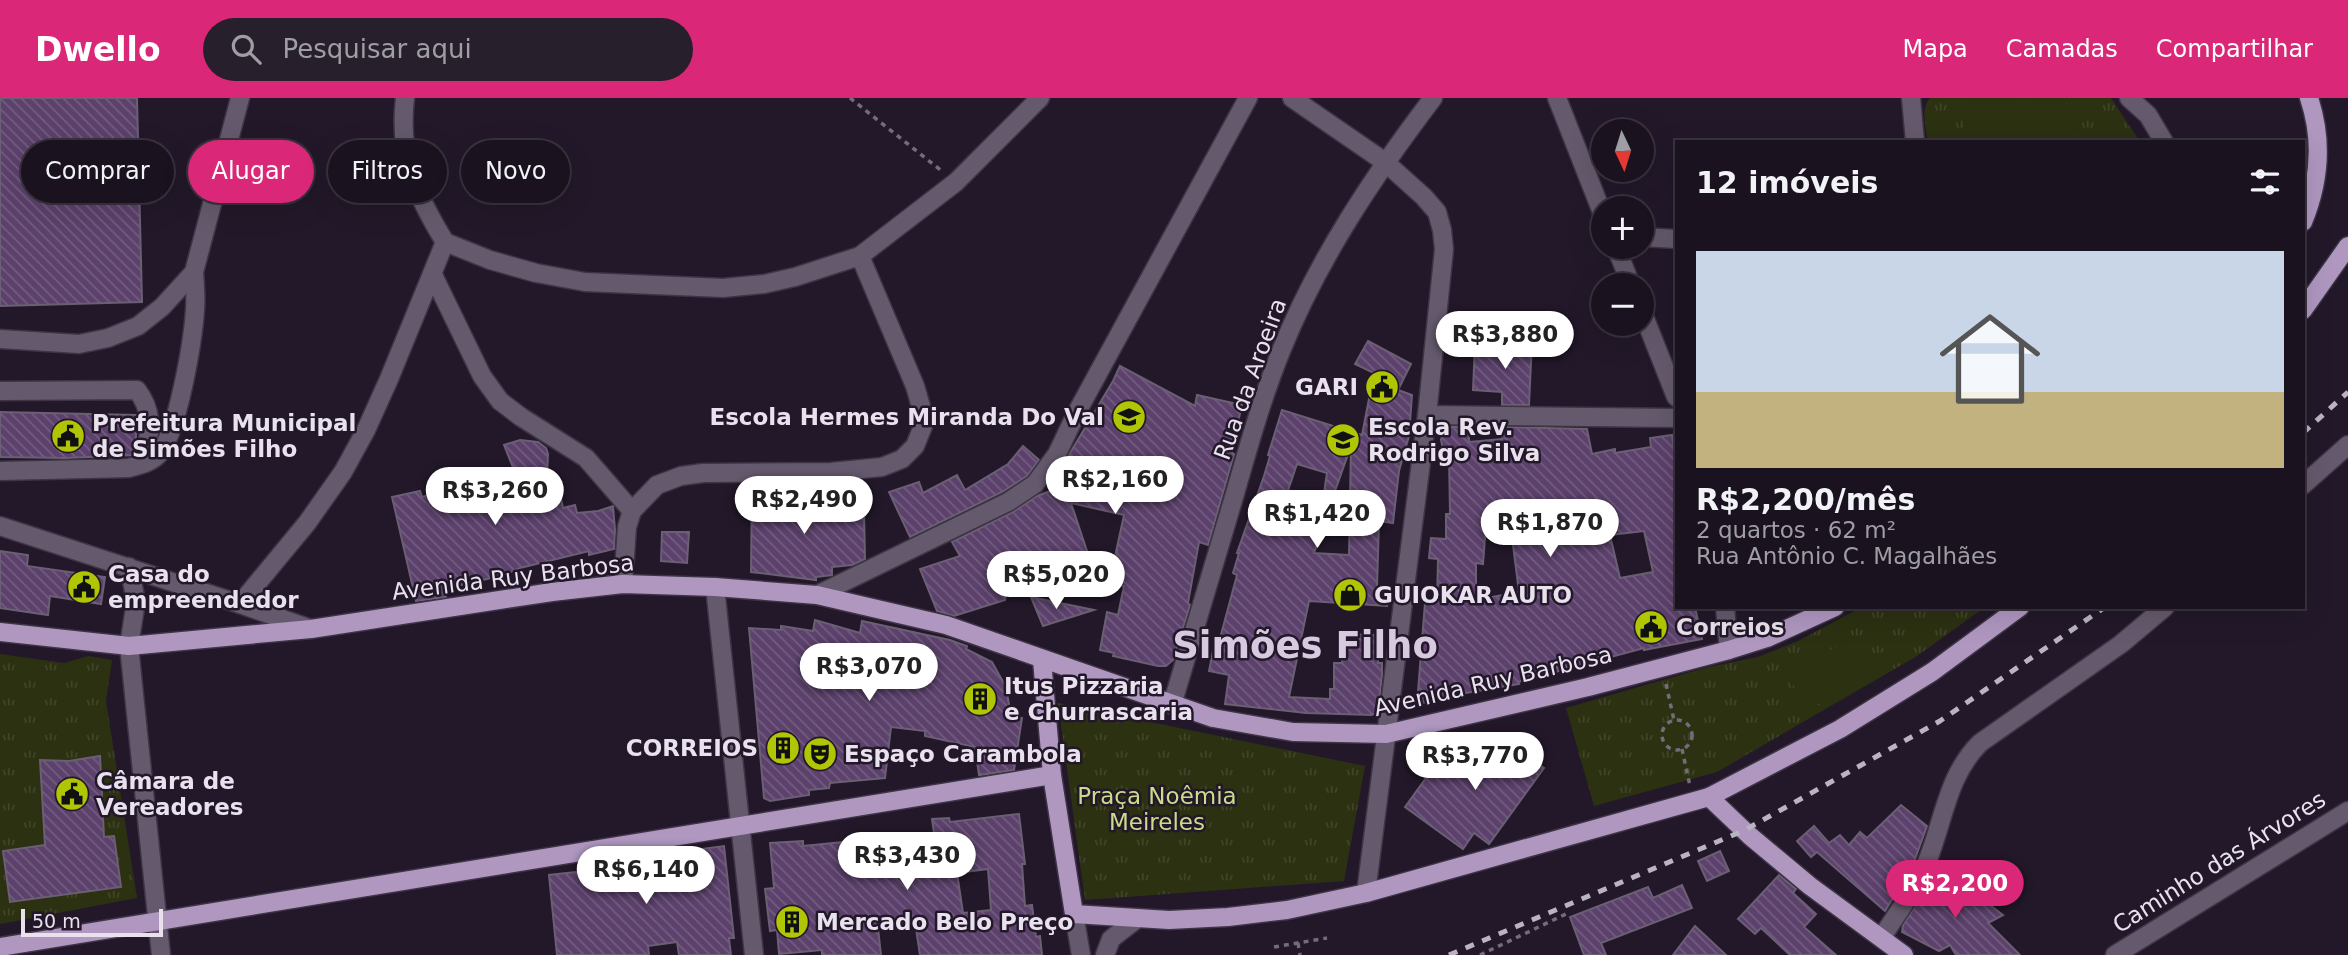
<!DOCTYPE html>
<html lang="pt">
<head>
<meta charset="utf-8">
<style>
  :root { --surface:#1a121f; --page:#27202c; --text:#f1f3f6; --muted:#9f9ea4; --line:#38323d; --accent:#db2777 }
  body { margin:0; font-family:"DejaVu Sans",sans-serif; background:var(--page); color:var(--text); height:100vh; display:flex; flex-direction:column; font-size:26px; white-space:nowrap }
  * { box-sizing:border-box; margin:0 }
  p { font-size:23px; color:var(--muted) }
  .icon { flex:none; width:38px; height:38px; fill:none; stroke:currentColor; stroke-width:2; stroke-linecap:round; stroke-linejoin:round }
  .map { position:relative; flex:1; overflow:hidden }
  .details { position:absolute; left:1675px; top:42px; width:630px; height:469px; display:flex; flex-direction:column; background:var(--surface); border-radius:0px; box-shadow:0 7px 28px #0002,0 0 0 2px var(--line) }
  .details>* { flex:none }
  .guide { position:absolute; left:21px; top:42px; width:665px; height:63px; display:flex; gap:14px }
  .needle { width:46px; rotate:176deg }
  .buttons { position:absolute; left:1591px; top:21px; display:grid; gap:14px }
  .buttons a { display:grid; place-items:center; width:63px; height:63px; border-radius:50%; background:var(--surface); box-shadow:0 7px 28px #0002,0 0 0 2px var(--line); font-size:35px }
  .scale { position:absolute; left:21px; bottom:18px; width:142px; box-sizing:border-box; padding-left:7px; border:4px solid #e9e2ee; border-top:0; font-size:19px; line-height:24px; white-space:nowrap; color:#e9e2ee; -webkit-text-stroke:5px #221829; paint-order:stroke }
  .price { position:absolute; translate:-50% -60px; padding:0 16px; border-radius:24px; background:#fff; color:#222; font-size:23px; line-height:46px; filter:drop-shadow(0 2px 4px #0008) }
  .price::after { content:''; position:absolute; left:50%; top:42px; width:21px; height:16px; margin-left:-10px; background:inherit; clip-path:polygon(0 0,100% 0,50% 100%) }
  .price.active { background:var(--accent); color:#fff }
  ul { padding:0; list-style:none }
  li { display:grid; align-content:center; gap:14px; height:371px; padding:0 21px }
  li span { display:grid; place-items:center; height:217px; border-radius:0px; color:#555 }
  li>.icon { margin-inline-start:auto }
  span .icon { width:126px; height:126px; fill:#fffc; stroke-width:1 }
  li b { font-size:30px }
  h2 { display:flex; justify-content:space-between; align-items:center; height:84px; padding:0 21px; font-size:30px }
  .pill { padding:0 24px; border-radius:32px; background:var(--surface); box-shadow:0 7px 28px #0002,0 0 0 2px var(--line); font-size:24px; line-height:63px }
  .pill.active { background:var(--accent); color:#fff }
  header { display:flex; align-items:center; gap:42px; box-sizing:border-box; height:98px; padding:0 35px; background:var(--accent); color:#fff }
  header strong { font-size:33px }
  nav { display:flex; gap:38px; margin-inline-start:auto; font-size:24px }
  .search { width:490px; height:63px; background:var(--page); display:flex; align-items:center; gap:18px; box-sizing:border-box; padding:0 24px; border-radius:38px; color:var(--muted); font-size:26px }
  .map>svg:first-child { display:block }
  .grass { fill:url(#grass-tufts) }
  .pitch { fill:#2c3112 }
  .building { fill:url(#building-back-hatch); stroke:#6b5f73; stroke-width:2; fill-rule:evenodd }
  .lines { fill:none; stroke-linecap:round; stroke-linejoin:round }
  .minor-casing { stroke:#3e3445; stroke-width:21 }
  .major-casing { stroke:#3e3445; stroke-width:21 }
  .path { stroke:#756c7b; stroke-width:3.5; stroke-dasharray:5 5; stroke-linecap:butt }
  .minor { stroke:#655a6d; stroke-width:18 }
  .major { stroke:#af97c0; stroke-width:18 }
  .rail { stroke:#bab3c0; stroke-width:5; stroke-dasharray:9 9; stroke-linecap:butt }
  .labels { text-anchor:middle; stroke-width:5; stroke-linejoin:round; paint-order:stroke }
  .street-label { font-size:23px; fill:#e9e2ee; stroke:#221829 }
  .poi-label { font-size:23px; font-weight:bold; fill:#e9e2ee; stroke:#221829; text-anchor:start }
  .park-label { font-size:23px; fill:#ccdb8b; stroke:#221829 }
  .town-label { font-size:37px; font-weight:bold; fill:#d6c9e0; stroke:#221829 }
</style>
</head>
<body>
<header>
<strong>Dwello</strong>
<div class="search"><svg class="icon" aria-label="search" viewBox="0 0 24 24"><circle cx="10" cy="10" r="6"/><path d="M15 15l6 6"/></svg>Pesquisar aqui</div>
<nav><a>Mapa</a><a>Camadas</a><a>Compartilhar</a></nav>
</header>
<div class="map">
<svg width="2348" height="857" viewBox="0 0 2348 857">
  <defs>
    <pattern id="grass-tufts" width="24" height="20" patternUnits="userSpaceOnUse" patternTransform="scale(1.75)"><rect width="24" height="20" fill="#2c3112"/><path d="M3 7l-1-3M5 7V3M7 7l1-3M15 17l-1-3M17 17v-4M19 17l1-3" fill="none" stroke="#404529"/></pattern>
    <pattern id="building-back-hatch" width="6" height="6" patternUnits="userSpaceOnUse" patternTransform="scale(1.75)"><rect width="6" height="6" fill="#5b416b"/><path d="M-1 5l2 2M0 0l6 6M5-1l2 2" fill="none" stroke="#735c80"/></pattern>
  </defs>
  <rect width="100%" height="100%" fill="#221829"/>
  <g class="grass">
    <path d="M1930,0H2111L2140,44H1928C1926,29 1920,12 1930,0Z"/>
    <path d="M1862,509H1985L1917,558L1717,674L1594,708L1566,610L1708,569L1758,559L1798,543Z"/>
    <path d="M0,556L64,565L88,558L112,562L106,603L137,800L0,826Z"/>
    <path d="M1058,605L1365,668L1344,783L1085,802Z"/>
  </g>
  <g class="pitch">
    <path d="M1964,4L2075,6L2073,44H1963Z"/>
    <path d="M1848,542L1868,577L1808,612L1787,576Z"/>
  </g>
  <g class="building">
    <path d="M0,0H137L142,204L0,208Z"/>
    <path d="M1505,242L1532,243L1529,307H1502V294L1473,292L1475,246L1504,247Z"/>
    <path d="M1368,243L1411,266L1398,292L1412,297L1409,338L1399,373L1393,425L1379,423L1377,489L1389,490L1387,508L1309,503L1289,599L1330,601V591H1334V565H1342L1343,536L1378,537V565H1382V576L1378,613L1372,617L1306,615L1225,606L1229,577L1209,573L1215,543L1219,544L1237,477L1233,475L1239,455H1237L1264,378L1270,358L1268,357L1282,312L1362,337L1374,275L1355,266ZM1351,348L1349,457L1314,455L1323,429L1281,413L1297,366L1327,375L1322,408L1329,410Z"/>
    <path d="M1120,268L1195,308L1197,297L1242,307L1231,354L1234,356L1208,447L1199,444L1188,505L1190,507L1173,562L1166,568H1158L1113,558L1114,555L1100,552L1107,514L1118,517L1124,488L1112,486L1117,453L1116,454L1124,417L1071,405L1090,462L1073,467L1077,480L1011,469L1005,502L954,518L937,513L920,471L960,458L952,444L1013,414L1037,398L1090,378L1064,365L1113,283Z"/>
    <path d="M0,314L137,317L135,357L66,360L0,359Z"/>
    <path d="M1446,329H1469V344L1502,341L1501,329L1587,331L1592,356L1615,351V355L1651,349L1650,340L1672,337L1676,365V509H1695L1702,541L1644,552V550L1518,584L1519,586L1448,598L1449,600L1417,606L1425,505H1437L1438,461L1429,460L1431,440L1446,441V416H1450L1449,356H1444L1441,342L1443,331ZM1644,433L1653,474L1620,480L1610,437ZM1485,439H1512L1519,494L1476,502V465L1483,466Z"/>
    <path d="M520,342L538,344L546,350L548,356L547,380L556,377L563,410L575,407L577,415L598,413L613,408L615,432L614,451L589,457V453L520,470L504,477L444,491L446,499L416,503L392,399L420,393L422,399L481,383L485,396L514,389V372L504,347Z"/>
    <path d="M1023,348L1039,362L1027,378L1002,394L910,439L889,394L919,384L923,395L957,377L965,392L1008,366Z"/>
    <path d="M752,392L833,403V407L855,409L854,414H864L865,461L852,467L832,469V477L816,479V482L751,474Z"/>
    <path d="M662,434H689L687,465L661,463Z"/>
    <path d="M0,453L28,457L27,468L105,479L101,506L50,498L48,517L0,510Z"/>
    <path d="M1031,499L1094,512L1043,528Z"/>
    <path d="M815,522L860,535L862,523L950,542L967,548L966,551L992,564L1006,589L1011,618L1022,620L1014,672L979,677L975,649L925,638V633L891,629L885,680L830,685L829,690L809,692V697L770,703L764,700L749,530L781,532V528L813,533Z"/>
    <path d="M1495,635L1544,670L1489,746L1474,735L1463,751L1405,709L1447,651L1471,668Z"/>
    <path d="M100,658L104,739L114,738L121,789L10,804L3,753L45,747L40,662L69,663Z"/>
    <path d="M1901,707L1927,728L1912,769L1885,813L1817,754L1811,759L1797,743L1814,728L1829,745L1840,737L1849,747L1860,734L1867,740Z"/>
    <path d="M1019,716L1025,766H1022L1025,808L1032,807L1036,839L1040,838L1042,857H920L915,824L878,830L881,857H822V852L779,856L777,832L770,833L765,791L774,790L770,745L803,743V748L934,735L932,721L949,720L950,724ZM988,771L991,812L963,815L957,775Z"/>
    <path d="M724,748L734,840H729L731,857H679L677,844L648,848L649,857H557L549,777L604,771L603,767L640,762V759Z"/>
    <path d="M1720,753L1729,773L1707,783L1698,763Z"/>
    <path d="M1938,767L2003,817L1988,825L2020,857H1956L1950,847L1939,853L1902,834L1903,827L1927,789Z"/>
    <path d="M1779,777L1796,791L1793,795L1816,816L1804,829L1836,857H1790L1761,830L1755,836L1738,821Z"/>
    <path d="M1682,787L1692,810L1601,845L1606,857H1584L1570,819L1648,789L1653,800Z"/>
    <path d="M1695,828L1726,857H1673Z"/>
  </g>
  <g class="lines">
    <g class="minor-casing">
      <g id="minor">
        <path d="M405,0C398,57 416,97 445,144"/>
        <path d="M1292,0L1385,64L1424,99L1437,114L1442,132L1444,151L1427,317L1366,795"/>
        <path d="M1557,0L1603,117"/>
        <path d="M1911,0L1915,44"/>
        <path d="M2129,0L2148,17L2164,44"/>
        <path d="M1642,139L1676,141"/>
        <path d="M445,144L490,162L536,175L585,184L723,190L764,186L795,179L860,158L956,84L1040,0"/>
        <path d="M1616,149L1631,187"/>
        <path d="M433,177L482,278L500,303L521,319L586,360L632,413"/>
        <path d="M1642,213L1676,299"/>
        <path d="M0,241L79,246L108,240L138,228L162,209L194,174L240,0"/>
        <path d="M0,293L137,292C156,317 148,336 145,365"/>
        <path d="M1427,317L1676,320"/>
        <path d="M0,373L129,370C139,367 150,365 158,357C178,336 193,241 195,212C196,199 195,186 194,174"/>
        <path d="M2303,387L2348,347"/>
        <path d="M0,428L240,506L311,531"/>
        <path d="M129,469L136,503L129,548L161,857"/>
        <path d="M623,486L627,429L632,413L657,387L681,378L703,375L831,374L882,369L902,361L915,348L923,328L922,312L915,288L860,158"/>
        <path d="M715,489L754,857"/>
        <path d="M817,497L1008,404L1035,386L1057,356L1077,314L1248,0"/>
        <path d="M240,506L307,425L343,374L366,332L389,281L445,144"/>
        <path d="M1725,509L1729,552"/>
        <path d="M1172,607C1193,538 1213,468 1234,399C1248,350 1262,300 1281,253C1318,161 1373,79 1433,0"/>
        <path d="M1074,816L1081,857"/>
        <path d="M1882,839C1898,814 1916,791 1927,764C1944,722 1947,678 1980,645L2121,546L2165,509"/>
        <path d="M1105,857L1111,841L1138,820"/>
        <path d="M2115,857L2348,713"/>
      </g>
    </g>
    <g class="major-casing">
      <g id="major">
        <path d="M2303,124C2320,83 2323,42 2309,0"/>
        <path d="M2303,212L2348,148"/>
        <path d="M0,534L129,548L311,531L552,494L623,486L715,489L817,497L946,527L1213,620L1293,634L1386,636L1588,589L1729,552L1767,540L1835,509"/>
        <path d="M1042,562L1052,677L1074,816L1169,822L1228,819L1287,812L1366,795L1709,699L1840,631L1932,574L2020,509"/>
        <path d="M1709,699L1750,738L1810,788L1904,857"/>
        <path d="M0,849L1052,677"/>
      </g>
    </g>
    <g class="path">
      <path d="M850,0L943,74"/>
      <path d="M1666,586L1674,622"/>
      <circle cx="1677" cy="637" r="15"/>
      <path d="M1682,651L1690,688"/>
      <path d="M1298,845L1300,857"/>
      <path d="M1274,849L1327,840"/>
      <path d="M1480,857L1568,815"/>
    </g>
    <use href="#minor" class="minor"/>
    <use href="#major" class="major"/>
    <g class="rail">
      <path d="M2303,335L2348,294"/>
      <path d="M1449,857L1745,732L1940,623L2105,509"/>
    </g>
  </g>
  <defs>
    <g id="civic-disc" transform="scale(1.75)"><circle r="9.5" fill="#b0c503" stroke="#221829"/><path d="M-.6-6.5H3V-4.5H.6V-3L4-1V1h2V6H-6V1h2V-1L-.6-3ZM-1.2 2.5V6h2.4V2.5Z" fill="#111"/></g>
    <g id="school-disc" transform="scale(1.75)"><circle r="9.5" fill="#b0c503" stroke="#221829"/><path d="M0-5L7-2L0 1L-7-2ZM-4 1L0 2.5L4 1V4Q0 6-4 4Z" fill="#111"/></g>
    <g id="shop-disc" transform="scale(1.75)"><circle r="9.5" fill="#b0c503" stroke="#221829"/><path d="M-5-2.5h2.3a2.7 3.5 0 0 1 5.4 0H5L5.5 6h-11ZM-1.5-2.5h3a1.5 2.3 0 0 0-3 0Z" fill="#111"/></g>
    <g id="building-disc" transform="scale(1.75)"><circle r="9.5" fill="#b0c503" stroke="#221829"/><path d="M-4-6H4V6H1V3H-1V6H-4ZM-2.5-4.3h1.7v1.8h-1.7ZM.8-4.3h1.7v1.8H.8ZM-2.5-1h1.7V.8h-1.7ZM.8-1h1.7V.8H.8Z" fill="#111"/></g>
    <g id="theatre-disc" transform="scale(1.75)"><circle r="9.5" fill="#b0c503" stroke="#221829"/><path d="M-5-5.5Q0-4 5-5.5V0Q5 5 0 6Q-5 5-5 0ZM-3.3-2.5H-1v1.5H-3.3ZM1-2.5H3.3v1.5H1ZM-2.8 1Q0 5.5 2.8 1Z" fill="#111"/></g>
  </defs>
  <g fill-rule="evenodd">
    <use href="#civic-disc" x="1382" y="289"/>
    <use href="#school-disc" x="1129" y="319"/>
    <use href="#civic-disc" x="68" y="338"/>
    <use href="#school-disc" x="1343" y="342"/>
    <use href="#civic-disc" x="84" y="489"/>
    <use href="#shop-disc" x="1350" y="497"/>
    <use href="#civic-disc" x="1651" y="529"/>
    <use href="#building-disc" x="980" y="601"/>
    <use href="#building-disc" x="783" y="650"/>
    <use href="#theatre-disc" x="820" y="656"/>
    <use href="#civic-disc" x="72" y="696"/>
    <use href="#building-disc" x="792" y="824"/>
  </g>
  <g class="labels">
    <g class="street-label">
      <text transform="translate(1250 281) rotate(-70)" y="8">Rua da Aroeira</text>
      <text transform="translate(513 479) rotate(-7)" y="8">Avenida Ruy Barbosa</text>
      <text transform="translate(1493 583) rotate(-13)" y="8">Avenida Ruy Barbosa</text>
      <text transform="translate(2219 764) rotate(-32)" y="8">Caminho das Árvores</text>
    </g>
    <g class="poi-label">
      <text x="1358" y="297" text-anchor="end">GARI</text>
      <text x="1104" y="327" text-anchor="end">Escola Hermes Miranda Do Val</text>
      <text x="92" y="333">Prefeitura Municipal<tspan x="92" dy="26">de Simões Filho</tspan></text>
      <text x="1368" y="337">Escola Rev.<tspan x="1368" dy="26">Rodrigo Silva</tspan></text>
      <text x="108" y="484">Casa do<tspan x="108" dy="26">empreendedor</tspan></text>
      <text x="1374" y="505">GUIOKAR AUTO</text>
      <text x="1676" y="537">Correios</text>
      <text x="1004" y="596">Itus Pizzaria<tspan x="1004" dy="26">e Churrascaria</tspan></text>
      <text x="758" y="658" text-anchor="end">CORREIOS</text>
      <text x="844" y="664">Espaço Carambola</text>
      <text x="96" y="691">Câmara de<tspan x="96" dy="26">Vereadores</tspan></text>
      <text x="816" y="832">Mercado Belo Preço</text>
    </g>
    <g class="park-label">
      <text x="1157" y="706">Praça Noêmia<tspan x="1157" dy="26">Meireles</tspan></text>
    </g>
    <g class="town-label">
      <text x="1305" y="560">Simões Filho</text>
    </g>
  </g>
</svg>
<div class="buttons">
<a><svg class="needle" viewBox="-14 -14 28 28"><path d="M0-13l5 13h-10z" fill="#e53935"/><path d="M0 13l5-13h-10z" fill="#9f9ea4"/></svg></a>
<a>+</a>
<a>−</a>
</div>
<div class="scale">50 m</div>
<b class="price" style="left:1505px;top:273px">R$3,880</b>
<b class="price" style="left:1115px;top:418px">R$2,160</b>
<b class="price" style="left:495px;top:429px">R$3,260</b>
<b class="price" style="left:804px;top:438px">R$2,490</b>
<b class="price" style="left:1317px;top:452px">R$1,420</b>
<b class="price" style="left:1550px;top:461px">R$1,870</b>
<b class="price" style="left:1056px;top:513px">R$5,020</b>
<b class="price" style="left:869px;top:605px">R$3,070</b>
<b class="price" style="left:1475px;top:694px">R$3,770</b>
<b class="price" style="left:907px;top:794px">R$3,430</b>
<b class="price" style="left:646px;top:808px">R$6,140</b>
<b class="price active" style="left:1955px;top:822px">R$2,200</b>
<div class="guide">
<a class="pill">Comprar</a>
<a class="pill active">Alugar</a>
<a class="pill">Filtros</a>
<a class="pill">Novo</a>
</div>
<section class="details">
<h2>12 imóveis<svg class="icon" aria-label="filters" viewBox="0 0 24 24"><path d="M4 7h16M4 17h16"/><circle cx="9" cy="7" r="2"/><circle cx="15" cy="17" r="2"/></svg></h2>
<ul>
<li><span style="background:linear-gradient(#c9d6e8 65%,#c2b280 0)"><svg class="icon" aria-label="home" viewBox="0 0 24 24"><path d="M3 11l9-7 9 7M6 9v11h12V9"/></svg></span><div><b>R$2,200/mês</b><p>2 quartos · 62 m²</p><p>Rua Antônio C. Magalhães</p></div></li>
</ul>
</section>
</div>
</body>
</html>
